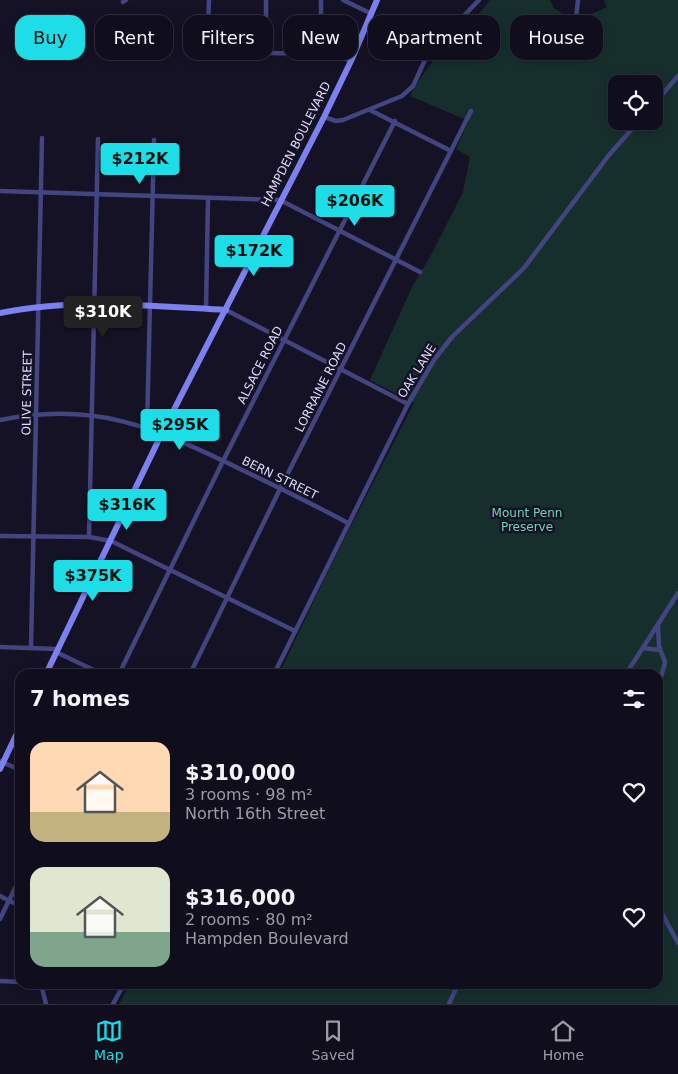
<!DOCTYPE html>
<html lang="en">
<head>
<meta charset="utf-8">
<style>
  :root { --surface:#100e1c; --page:#191725; --text:#f1f3f6; --muted:#9c9ca3; --line:#302e3b; --accent:#1ddee6 }
  body { margin:0; font-family:"DejaVu Sans",sans-serif; background:var(--page); color:var(--text); height:100vh; display:flex; flex-direction:column; font-size:19px; white-space:nowrap }
  * { box-sizing:border-box; margin:0 }
  p { font-size:16px; color:var(--muted) }
  .icon { flex:none; width:28px; height:28px; fill:none; stroke:currentColor; stroke-width:2; stroke-linecap:round; stroke-linejoin:round }
  .map { position:relative; flex:1; overflow:hidden }
  .side { position:absolute; left:15px; top:669px; width:648px; height:320px; display:flex; flex-direction:column; background:var(--surface); border-radius:15px; box-shadow:0 2px 12px #0003,0 0 0 1px var(--line) }
  .side>* { flex:none }
  .top-card { position:absolute; left:15px; top:15px; width:649px; height:45px; display:flex; gap:10px }
  .buttons { position:absolute; left:608px; top:75px; display:grid; gap:10px }
  .buttons a { display:grid; place-items:center; width:55px; height:55px; border-radius:10px; background:var(--surface); box-shadow:0 2px 12px #0003,0 0 0 1px var(--line); font-size:25px }
  .price { position:absolute; translate:-50% -42px; padding:0 11px; border-radius:5px; background:var(--accent); color:#111; font-size:16px; line-height:32px; filter:drop-shadow(0 1px 2px #0008) }
  .price::after { content:''; position:absolute; left:50%; top:30px; width:15px; height:11px; margin-left:-8px; background:inherit; clip-path:polygon(0 0,100% 0,50% 100%) }
  .price.on { background:#222; color:#fff }
  ul { padding:0; list-style:none }
  li { display:flex; align-items:center; gap:15px; height:125px; padding:0 15px }
  li span { display:grid; place-items:center; flex:none; width:140px; height:100px; border-radius:15px; color:#555 }
  li>.icon { margin-inline-start:auto }
  span .icon { width:60px; height:60px; fill:#fffc; stroke-width:1 }
  li b { font-size:21px }
  h2 { display:flex; justify-content:space-between; align-items:center; height:60px; padding:0 15px; font-size:21px }
  .tag { padding:0 18px; border-radius:15px; background:var(--surface); box-shadow:0 2px 12px #0003,0 0 0 1px var(--line); font-size:18px; line-height:45px }
  .tag.on { background:var(--accent); color:#111 }
  .dock { display:flex; justify-content:space-around; align-items:center; height:70px; border-top:1px solid var(--line); background:var(--surface); font-size:14px; color:var(--muted) }
  .dock a { display:grid; justify-items:center; gap:2px }
  .dock .on { color:var(--accent) }
  .map>svg:first-child { display:block }
  .green { fill:#162f2d; fill-rule:evenodd }
  .lines { fill:none; stroke-linecap:round; stroke-linejoin:round }
  .street { stroke:#434480; stroke-width:4.5 }
  .secondary { stroke:#7d81f0; stroke-width:6 }
  .labels { text-anchor:middle; stroke-width:5; stroke-linejoin:round; paint-order:stroke }
  .street-label { font-size:12px; fill:#dddbfb; stroke:#151226 }
  .park-label { font-size:12px; fill:#6fd4b4; stroke:#151226 }
</style>
</head>
<body>
<div class="map">
<svg width="678" height="1004" viewBox="0 0 678 1004">
  <rect width="100%" height="100%" fill="#151226"/>
  <path class="green" d="M490,0H550L554,8L574,22L607,7L604,0H678V1004H119L130,984H658V674H279L329,569L414,403L370,380L413,285L430,257L463,192L470,157L456,149L469,121L410,96C419,80 429,65 441,52C458,34 476,19 490,0ZM616,84H654V121H616Z"/>
  <g class="lines">
    <g class="street">
      <path d="M209,0L207,52L321,54L337,56L351,61"/>
      <path d="M321,0V54"/>
      <path d="M343,0L372,14"/>
      <path d="M123,2L126,0"/>
      <path d="M576,18L578,0"/>
      <path d="M266,53V0"/>
      <path d="M654,104L678,76"/>
      <path d="M370,110L451,151"/>
      <path d="M324,117L336,121L343,120L402,96L413,86L425,60L435,46L479,0"/>
      <path d="M0,191L280,200L420,272"/>
      <path d="M206,309L208,198"/>
      <path d="M226,310L408,404"/>
      <path d="M0,420C95,401 153,427 236,467C273,485 311,503 348,523"/>
      <path d="M147,428L154,140"/>
      <path d="M0,536L89,537L111,541L295,631"/>
      <path d="M89,537L98,139"/>
      <path d="M0,647L58,649"/>
      <path d="M31,648L42,138"/>
      <path d="M643,648L660,650"/>
      <path d="M56,652L102,674"/>
      <path d="M119,674L223,461L395,121"/>
      <path d="M190,674L280,489L471,111"/>
      <path d="M274,674L408,404L434,360L452,337L524,268L609,155L639,121"/>
      <path d="M626,674L678,593"/>
      <path d="M658,689L665,662L659,646L658,626"/>
      <path d="M0,761L20,770"/>
      <path d="M0,896L20,906"/>
      <path d="M658,906L678,943"/>
      <path d="M0,919L20,878"/>
      <path d="M0,981L20,982"/>
      <path d="M41,984L46,1004"/>
      <path d="M113,1004L124,984"/>
      <path d="M449,1004L458,984"/>
    </g>
    <g class="secondary">
      <path d="M0,313C74,298 151,306 226,310"/>
      <path d="M46,674L162,433L324,117L351,61L377,0"/>
      <path d="M0,769L20,727"/>
    </g>
  </g>
  <g class="labels">
    <g class="street-label">
      <text transform="translate(296 144) rotate(-63)" y="4">HAMPDEN BOULEVARD</text>
      <text transform="translate(260 365) rotate(-63)" y="4">ALSACE ROAD</text>
      <text transform="translate(417 371) rotate(-58)" y="4">OAK LANE</text>
      <text transform="translate(321 387) rotate(-63)" y="4">LORRAINE ROAD</text>
      <text transform="translate(27 393) rotate(-89)" y="4">OLIVE STREET</text>
      <text transform="translate(280 478) rotate(26)" y="4">BERN STREET</text>
    </g>
    <g class="park-label">
      <text x="527" y="517">Mount Penn<tspan x="527" dy="14">Preserve</tspan></text>
    </g>
  </g>
</svg>
<div class="buttons">
<a><svg class="icon" aria-label="locate" viewBox="0 0 24 24"><circle cx="12" cy="12" r="6"/><path d="M12 2v4M12 18v4M2 12h4M18 12h4"/></svg></a>
</div>
<b class="price" style="left:140px;top:185px">$212K</b>
<b class="price" style="left:355px;top:227px">$206K</b>
<b class="price" style="left:254px;top:277px">$172K</b>
<b class="price on" style="left:103px;top:338px">$310K</b>
<b class="price" style="left:180px;top:451px">$295K</b>
<b class="price" style="left:127px;top:531px">$316K</b>
<b class="price" style="left:93px;top:602px">$375K</b>
<div class="top-card">
<a class="tag on">Buy</a>
<a class="tag">Rent</a>
<a class="tag">Filters</a>
<a class="tag">New</a>
<a class="tag">Apartment</a>
<a class="tag">House</a>
</div>
<section class="side">
<h2>7 homes<svg class="icon" aria-label="filters" viewBox="0 0 24 24"><path d="M4 7h16M4 17h16"/><circle cx="9" cy="7" r="2"/><circle cx="15" cy="17" r="2"/></svg></h2>
<ul>
<li><span style="background:linear-gradient(#ffd9b3 70%,#c2b280 0)"><svg class="icon" aria-label="home" viewBox="0 0 24 24"><path d="M3 11l9-7 9 7M6 9v11h12V9"/></svg></span><div><b>$310,000</b><p>3 rooms · 98 m²</p><p>North 16th Street</p></div><svg class="icon" aria-label="heart" viewBox="0 0 24 24"><path d="M12 20l-8-8c-3-5 5-10 8-4 3-6 11-1 8 4z"/></svg></li>
<li><span style="background:linear-gradient(#dfe7d0 65%,#7fa58c 0)"><svg class="icon" aria-label="home" viewBox="0 0 24 24"><path d="M3 11l9-7 9 7M6 9v11h12V9"/></svg></span><div><b>$316,000</b><p>2 rooms · 80 m²</p><p>Hampden Boulevard</p></div><svg class="icon" aria-label="heart" viewBox="0 0 24 24"><path d="M12 20l-8-8c-3-5 5-10 8-4 3-6 11-1 8 4z"/></svg></li>
</ul>
</section>
</div>
<nav class="dock">
<a class="on"><svg class="icon" aria-label="map" viewBox="0 0 24 24"><path d="M3 6l6-2 6 2 6-2v14l-6 2-6-2-6 2zM9 4v14M15 6v14"/></svg>Map</a>
<a><svg class="icon" aria-label="saved" viewBox="0 0 24 24"><path d="M7 4h10v16l-5-4-5 4z"/></svg>Saved</a>
<a><svg class="icon" aria-label="home" viewBox="0 0 24 24"><path d="M3 11l9-7 9 7M6 9v11h12V9"/></svg>Home</a>
</nav>
</body>
</html>
